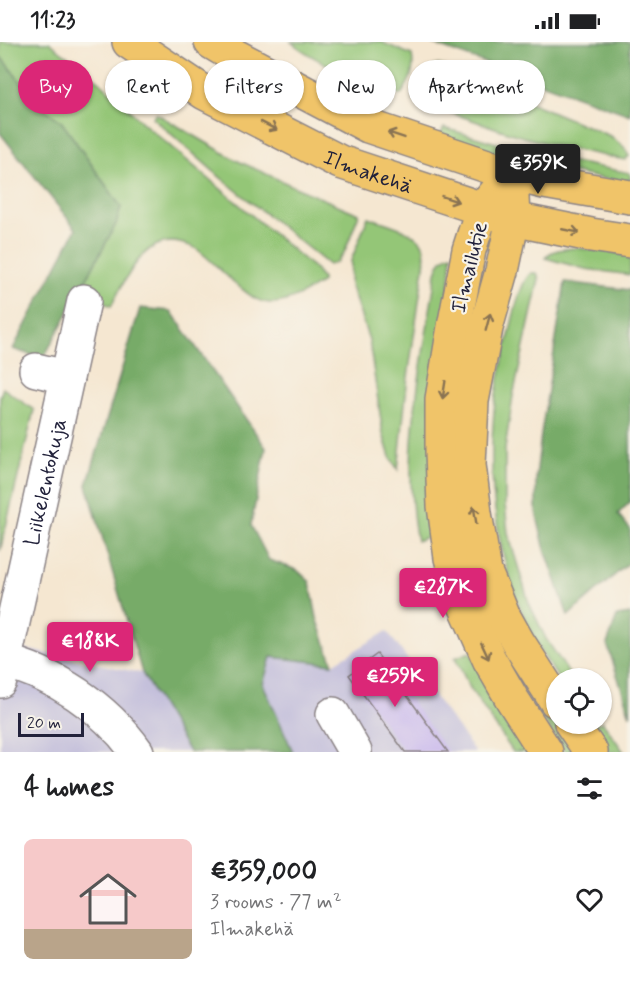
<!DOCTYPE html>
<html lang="en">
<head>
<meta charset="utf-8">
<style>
  :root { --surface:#fff; --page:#f6f6f6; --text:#202124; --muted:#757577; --line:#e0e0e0; --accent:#db2777 }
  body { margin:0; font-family:Mynerve,sans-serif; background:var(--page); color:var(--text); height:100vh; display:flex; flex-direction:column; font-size:22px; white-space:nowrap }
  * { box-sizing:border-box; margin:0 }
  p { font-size:20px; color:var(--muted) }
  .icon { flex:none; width:33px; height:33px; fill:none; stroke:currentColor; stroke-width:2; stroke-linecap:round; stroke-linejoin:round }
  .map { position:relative; height:710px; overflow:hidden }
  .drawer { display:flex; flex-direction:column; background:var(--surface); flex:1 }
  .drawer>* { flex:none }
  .hud { position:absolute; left:18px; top:18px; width:594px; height:54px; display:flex; gap:12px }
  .fabs { position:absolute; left:546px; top:626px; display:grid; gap:12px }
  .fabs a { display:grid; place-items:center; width:66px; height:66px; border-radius:50%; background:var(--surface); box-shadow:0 2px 4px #0004; font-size:30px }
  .scale { position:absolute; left:18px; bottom:15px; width:66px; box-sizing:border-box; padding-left:6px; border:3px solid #22223b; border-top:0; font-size:16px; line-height:21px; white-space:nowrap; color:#22223b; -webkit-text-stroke:4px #f7f3e8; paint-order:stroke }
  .price { position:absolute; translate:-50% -51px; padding:0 14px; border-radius:6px; background:var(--accent); color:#fff; font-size:20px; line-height:39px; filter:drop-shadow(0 2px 3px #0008) }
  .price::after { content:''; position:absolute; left:50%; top:36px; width:18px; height:14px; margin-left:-9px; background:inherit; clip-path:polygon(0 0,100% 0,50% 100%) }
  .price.active { background:#222; color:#fff }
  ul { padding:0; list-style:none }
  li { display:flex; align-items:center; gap:18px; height:150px; padding:0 24px }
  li+li { border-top:2px solid var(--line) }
  li span { display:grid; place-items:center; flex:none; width:168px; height:120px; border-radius:9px; color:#555 }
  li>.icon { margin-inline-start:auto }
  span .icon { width:72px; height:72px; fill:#fffc; stroke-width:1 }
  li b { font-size:26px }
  h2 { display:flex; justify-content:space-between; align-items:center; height:72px; padding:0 24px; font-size:26px }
  .tag { padding:0 21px; border-radius:27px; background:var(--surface); box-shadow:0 2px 4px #0004; font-size:21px; line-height:54px }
  .tag.active { background:var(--accent); color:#fff }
  .status { display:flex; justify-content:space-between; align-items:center; height:42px; padding:0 30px; background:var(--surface); direction:ltr }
  .status svg { height:16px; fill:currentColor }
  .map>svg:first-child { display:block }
  .industrial { fill:#c4c0db }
  .green { fill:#94c677; stroke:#5b7459; stroke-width:1.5 }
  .forest { fill:#77ab68; stroke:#4c6652; stroke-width:1.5 }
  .building { fill:#c3b1ee }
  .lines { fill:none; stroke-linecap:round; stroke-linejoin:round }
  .minor-casing { stroke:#8c8486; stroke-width:36 }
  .major-casing { stroke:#8c8486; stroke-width:36 }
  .minor { stroke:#fff; stroke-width:33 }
  .major { stroke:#f0c469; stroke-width:33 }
  .oneway { stroke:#897352 }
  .labels { text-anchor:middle; stroke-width:4.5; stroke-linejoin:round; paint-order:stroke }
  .street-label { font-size:22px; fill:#22223b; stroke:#f7f3e8 }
</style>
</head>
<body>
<div class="status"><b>11:23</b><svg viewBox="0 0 49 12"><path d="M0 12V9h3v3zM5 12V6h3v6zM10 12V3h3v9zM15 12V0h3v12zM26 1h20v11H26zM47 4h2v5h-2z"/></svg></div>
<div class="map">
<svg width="630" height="710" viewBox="0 0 630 710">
  <rect width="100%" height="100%" fill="#f7f3e8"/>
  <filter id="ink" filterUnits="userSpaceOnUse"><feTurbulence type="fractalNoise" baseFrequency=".0167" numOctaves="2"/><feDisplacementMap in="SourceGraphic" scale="12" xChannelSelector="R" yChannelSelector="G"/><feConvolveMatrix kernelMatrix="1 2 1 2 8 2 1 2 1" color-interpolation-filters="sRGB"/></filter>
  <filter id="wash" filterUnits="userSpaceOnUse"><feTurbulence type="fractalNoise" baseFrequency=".008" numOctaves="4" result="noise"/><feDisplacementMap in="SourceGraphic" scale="24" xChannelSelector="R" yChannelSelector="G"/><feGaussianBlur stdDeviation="1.35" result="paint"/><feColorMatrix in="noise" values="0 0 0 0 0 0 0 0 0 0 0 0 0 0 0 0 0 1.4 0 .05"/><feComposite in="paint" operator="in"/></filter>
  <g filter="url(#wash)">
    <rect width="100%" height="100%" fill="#f5e7d1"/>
    <g class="industrial">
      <path d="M387,589L475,710H293L263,642L271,615L333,622Z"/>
      <path d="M0,602L142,631L189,710H0Z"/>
    </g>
    <g class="green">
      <path d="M0,0H49L97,37L143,81L315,227L322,237V240C307,249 291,261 272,261C257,261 247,251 236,242C223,231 211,218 198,208C193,204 187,203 180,201C143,192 126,238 111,264L80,249L116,182L121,165L61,79L40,64L0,14Z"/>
      <path d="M291,0H381L412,13C415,31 410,38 401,53C364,38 322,25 291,0Z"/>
      <path d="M438,23L446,25L610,94L624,105L629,114L625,118L557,104L516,93L413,58C419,43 421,27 438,23Z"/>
      <path d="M157,72L236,118L297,146L359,172L345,209L337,220L329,223L221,136L153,76L154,73Z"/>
      <path d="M444,86L538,113L630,131V142L526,121L440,93Z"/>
      <path d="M368,175C382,180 414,188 422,201C426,208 425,217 424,225L407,342L398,428L390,415L383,392L369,298L350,242L351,219Z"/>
      <path d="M576,206L630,212V233L585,227L545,216C551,207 566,207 576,206Z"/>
      <path d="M452,212L432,493L417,499C400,410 423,319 436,231C439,222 442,214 452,212Z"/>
      <path d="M531,231H537L539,237L513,354L505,407V462L508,491L529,561L546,597L572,636H558C504,559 485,463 494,370C496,344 503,316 510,290C513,275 520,239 531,231Z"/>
      <path d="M3,346L34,368L0,509V355Z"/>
      <path d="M492,589L583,710H565L539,672Z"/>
      <path d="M470,610L530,710H513L470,646L455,616Z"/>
      <path d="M602,679L624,710H610L589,681H602Z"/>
    </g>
    <g class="forest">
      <path d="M427,0H630V73Z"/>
      <path d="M0,14L40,64L61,79L121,165L116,182L43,317L13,307L76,187L0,91Z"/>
      <path d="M565,240L630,248V460L618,472L630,487V520L568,574L544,504L536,470V435L541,392Z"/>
      <path d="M140,266L171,269L266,406L251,483L269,518L297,528L310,540L317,576L333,622L271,615L263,642L293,710H189L142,631L87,443Z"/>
      <path d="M630,572V673L607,602L617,574Z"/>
    </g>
    <g id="blocks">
      <path class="building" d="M377,612L448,710H405L349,633Z"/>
    </g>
  </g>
  <g filter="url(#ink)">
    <use href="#blocks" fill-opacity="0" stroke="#8c8486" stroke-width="1.5"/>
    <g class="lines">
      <g class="minor-casing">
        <g id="minor">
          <path d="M36,328L67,335"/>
          <path d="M0,618C54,631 105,665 137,710"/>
          <path id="s1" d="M0,639L84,259"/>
          <path d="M333,672L355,710"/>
        </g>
      </g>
      <g class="major-casing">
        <g id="major">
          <path id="s2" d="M129,0L205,51L340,120L513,177L591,193L630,199"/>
          <path d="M211,0L226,9L368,84L511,132L544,140L630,155"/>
          <path d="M511,132L482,168L469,208L454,285L442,357V410L444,464L451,516L463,559L489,617L512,657L546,710"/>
          <path d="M511,132L513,177L502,229L486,286L472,359L469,423L475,471L485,530L503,573L518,600L556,659"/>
          <path d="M571,681L591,710"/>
        </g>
      </g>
      <use href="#minor" class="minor"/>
      <use href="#major" class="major"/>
    </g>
    <defs><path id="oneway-shaft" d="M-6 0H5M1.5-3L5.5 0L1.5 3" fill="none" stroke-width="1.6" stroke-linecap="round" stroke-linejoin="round" transform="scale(1.5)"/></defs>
    <g class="oneway">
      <use href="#oneway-shaft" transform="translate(269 84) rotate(27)"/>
      <use href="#oneway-shaft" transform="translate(396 93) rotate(-161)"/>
      <use href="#oneway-shaft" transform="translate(450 157) rotate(19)"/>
      <use href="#oneway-shaft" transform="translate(571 189) rotate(11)"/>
      <use href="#oneway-shaft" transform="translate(488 280) rotate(-75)"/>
      <use href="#oneway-shaft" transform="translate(444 348) rotate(99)"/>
      <use href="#oneway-shaft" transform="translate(475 473) rotate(-99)"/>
      <use href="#oneway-shaft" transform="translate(485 609) rotate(65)"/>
    </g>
  </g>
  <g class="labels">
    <g class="street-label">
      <text dy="8" stroke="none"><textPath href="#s2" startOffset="273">Ilmakehä</textPath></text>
      <text transform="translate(468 225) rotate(-76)" y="8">Ilmailutie</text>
      <text dy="8" stroke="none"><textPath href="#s1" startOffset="204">Liikelentokuja</textPath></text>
    </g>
  </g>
</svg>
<div class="fabs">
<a><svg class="icon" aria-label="locate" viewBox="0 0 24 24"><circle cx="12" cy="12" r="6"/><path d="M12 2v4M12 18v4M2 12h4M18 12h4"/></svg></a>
</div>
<div class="scale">20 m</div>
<b class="price active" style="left:538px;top:153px">€359K</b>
<b class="price" style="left:443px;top:577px">€287K</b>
<b class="price" style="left:90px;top:631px">€188K</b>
<b class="price" style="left:395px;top:666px">€259K</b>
<div class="hud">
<a class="tag active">Buy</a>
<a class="tag">Rent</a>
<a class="tag">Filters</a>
<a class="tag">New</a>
<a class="tag">Apartment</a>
</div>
</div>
<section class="drawer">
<h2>4 homes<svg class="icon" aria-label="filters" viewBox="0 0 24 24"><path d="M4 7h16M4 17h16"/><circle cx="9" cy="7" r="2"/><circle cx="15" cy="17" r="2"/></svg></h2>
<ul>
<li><span style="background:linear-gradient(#f6c9c9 75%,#b9a48a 0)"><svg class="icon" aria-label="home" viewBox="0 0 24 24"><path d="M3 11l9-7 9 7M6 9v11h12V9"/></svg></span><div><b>€359,000</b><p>3 rooms · 77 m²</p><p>Ilmakehä</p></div><svg class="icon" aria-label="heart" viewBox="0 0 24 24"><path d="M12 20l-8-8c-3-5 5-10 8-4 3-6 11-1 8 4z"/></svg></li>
</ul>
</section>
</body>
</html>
